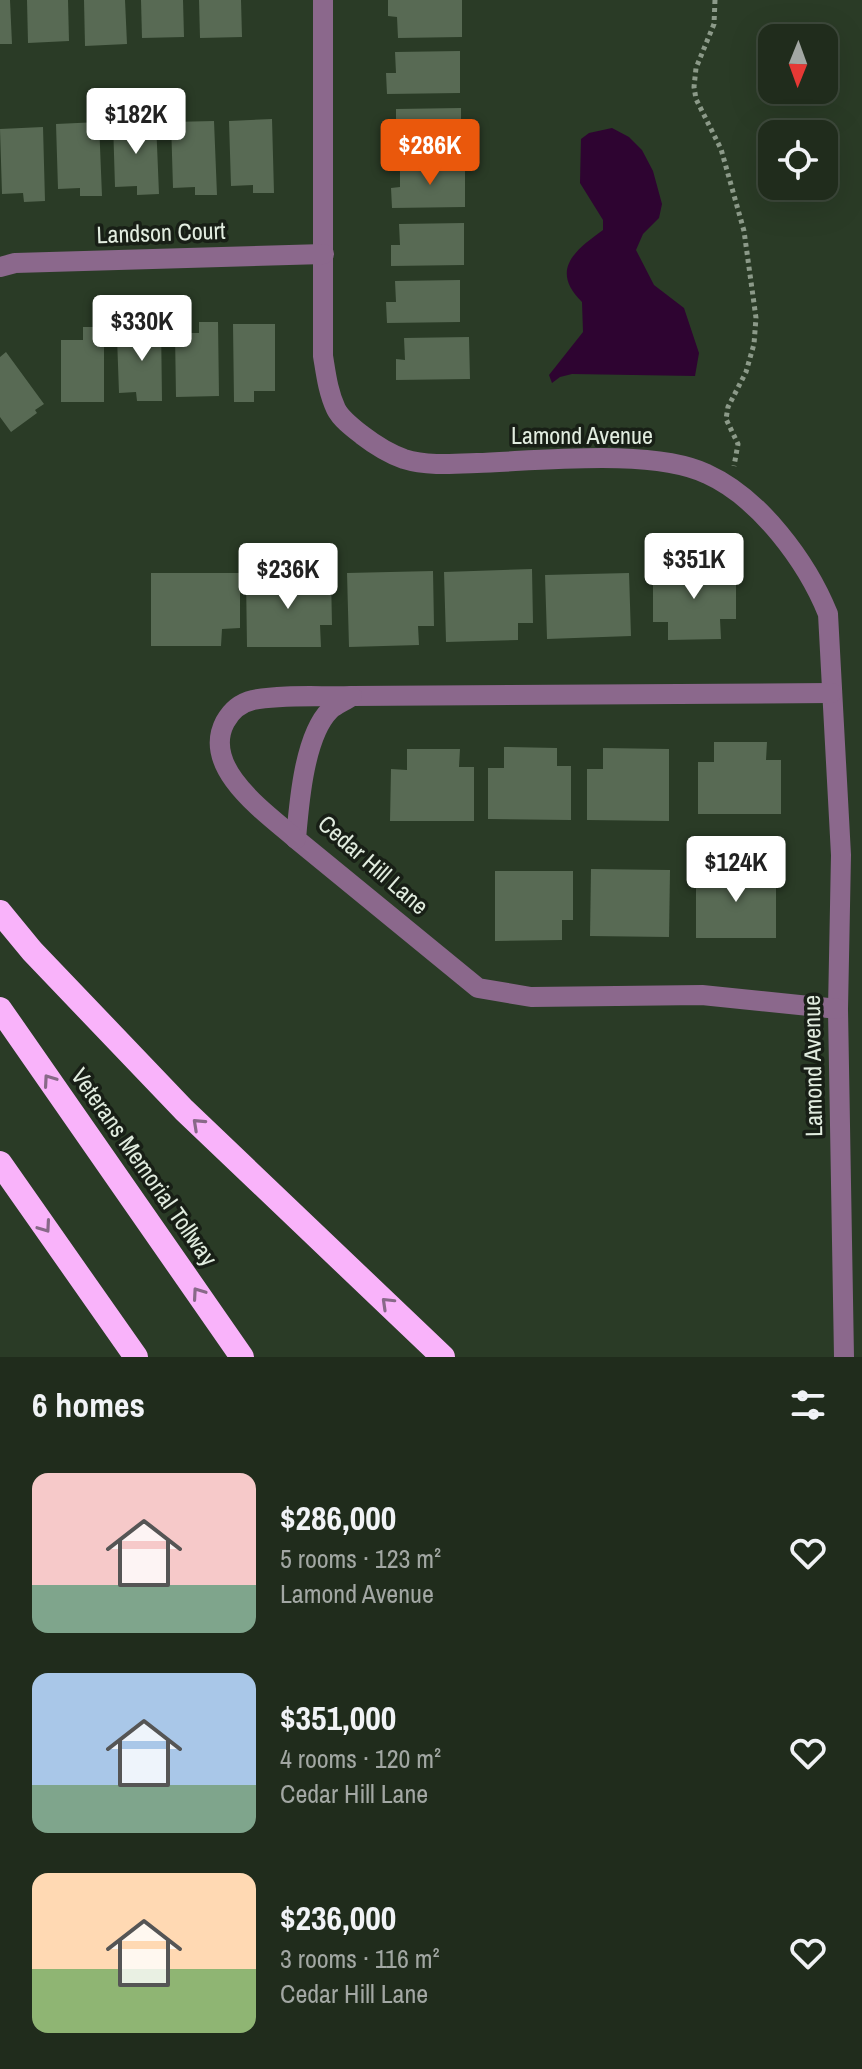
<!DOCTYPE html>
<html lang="en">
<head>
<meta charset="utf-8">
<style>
  :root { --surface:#202c1c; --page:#2d3829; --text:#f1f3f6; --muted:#a2a7a3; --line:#3d483b; --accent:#ea580c }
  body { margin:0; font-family:"Archivo Narrow",sans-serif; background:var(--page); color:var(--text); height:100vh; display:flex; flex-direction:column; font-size:30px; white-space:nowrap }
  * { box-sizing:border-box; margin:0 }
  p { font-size:26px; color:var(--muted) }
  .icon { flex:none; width:44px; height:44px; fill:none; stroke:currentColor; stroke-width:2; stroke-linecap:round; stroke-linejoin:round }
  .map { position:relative; height:1357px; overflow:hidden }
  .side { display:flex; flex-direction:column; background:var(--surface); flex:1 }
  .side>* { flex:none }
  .needle { width:52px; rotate:181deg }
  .buttons { position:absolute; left:758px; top:24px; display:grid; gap:16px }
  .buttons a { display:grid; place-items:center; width:80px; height:80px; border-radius:16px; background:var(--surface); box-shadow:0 8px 32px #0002,0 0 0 2px var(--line); font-size:40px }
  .price { position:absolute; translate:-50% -68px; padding:0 18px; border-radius:8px; background:#fff; color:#222; font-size:26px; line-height:52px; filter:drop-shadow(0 2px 4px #0008) }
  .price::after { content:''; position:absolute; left:50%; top:48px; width:24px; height:18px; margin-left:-12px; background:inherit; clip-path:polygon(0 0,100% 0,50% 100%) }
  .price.active { background:var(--accent); color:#fff }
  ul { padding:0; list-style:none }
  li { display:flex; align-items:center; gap:24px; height:200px; padding:0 32px }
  li span { display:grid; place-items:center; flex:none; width:224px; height:160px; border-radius:16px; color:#555 }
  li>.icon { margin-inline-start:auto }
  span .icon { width:96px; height:96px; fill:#fffc; stroke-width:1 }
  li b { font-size:34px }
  h2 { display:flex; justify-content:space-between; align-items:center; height:96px; padding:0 32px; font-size:34px }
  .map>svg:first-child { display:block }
  .water { fill:#2e0431 }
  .building { fill:#586a54 }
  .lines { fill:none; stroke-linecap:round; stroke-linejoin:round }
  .path { stroke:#8c9a89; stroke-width:5; stroke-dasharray:4 4; stroke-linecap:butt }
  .minor { stroke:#8b688c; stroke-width:20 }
  .highway { stroke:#f9b3fa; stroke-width:24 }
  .oneway { stroke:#886988 }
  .labels { text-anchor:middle; stroke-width:7; stroke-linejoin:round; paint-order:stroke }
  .street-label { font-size:24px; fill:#e1ecdf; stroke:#181f16 }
</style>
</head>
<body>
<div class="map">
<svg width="862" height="1357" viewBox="0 0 862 1357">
  <rect width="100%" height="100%" fill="#2a3b26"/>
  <path class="water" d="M612,128L629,137L642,150L653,171L662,204L659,218L643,234L636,250L654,285L684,308L699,353L695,376L572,374L560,377L552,383L549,375L583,332L582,302C550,270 574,251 603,230V220L580,183L581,139L589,133Z"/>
  <g class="building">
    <path d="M0,0H10L12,44H0Z"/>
    <path d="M27,0H68L69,41L28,43Z"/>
    <path d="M84,0H125L127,44L85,46Z"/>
    <path d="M141,0H183L184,37L142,38Z"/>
    <path d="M199,0H241L242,37L200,38Z"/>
    <path d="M388,0H462V37L398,38L397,17L388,16Z"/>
    <path d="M460,51V93L387,94L386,73H396L395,52Z"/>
    <path d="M461,108V150L388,151L387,130H396V109Z"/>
    <path d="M272,119L274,193H253V185L231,186L229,121Z"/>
    <path d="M156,121L159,194L137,195V186L115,187L113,122Z"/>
    <path d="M214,121L217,195H195V187L173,188L171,122Z"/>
    <path d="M99,122L102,196H80V188L58,189L56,124Z"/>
    <path d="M43,127L45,201L24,202L23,193L2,194L0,129Z"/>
    <path d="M465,165V207L392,208L391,188L400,187V166Z"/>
    <path d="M464,223V265L391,266V245H400L399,224Z"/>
    <path d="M460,280V322L387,323L386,302H396L395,281Z"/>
    <path d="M161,322L162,401H137L136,392L119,393L117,337H138V323Z"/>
    <path d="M199,322H218L219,396L176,397L175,333H199Z"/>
    <path d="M233,324H275V391H254V402H234Z"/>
    <path d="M83,327H104V402H61V340H83Z"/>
    <path d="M469,337L470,379L396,380V359L405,360L404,338Z"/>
    <path d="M6,352L44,404L35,410L37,413L11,432L0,417V357Z"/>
    <path d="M736,567V619H720L721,639L668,640V622H653V568Z"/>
    <path d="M532,569L533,623H518V640L446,642L444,572Z"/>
    <path d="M433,571L434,626H418L419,645L349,647L347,573Z"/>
    <path d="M151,573H240V628L222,629L221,646H151Z"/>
    <path d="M629,573L631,636L547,639L545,575Z"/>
    <path d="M331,576L332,625H320L321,647H247L246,577Z"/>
    <path d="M714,742H767L766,760H781V814H698V762H714Z"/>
    <path d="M504,747L557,748V766H571V820L488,819V768H504Z"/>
    <path d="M603,748L669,749V821L587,820V769H603Z"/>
    <path d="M407,749H460L459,767H474V821H390L391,769L407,770Z"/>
    <path d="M591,869L670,870L669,937L590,936Z"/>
    <rect x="696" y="869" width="80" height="69"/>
    <path d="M495,871H573V920H562V940L495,941Z"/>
  </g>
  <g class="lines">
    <path class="path" d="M715,0L714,24L696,68L694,87L696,99L721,149L744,231L756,318L754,344L746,372L728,407L726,419L738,444L734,466"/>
    <g class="minor">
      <path d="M323,0V356C326,374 328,392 336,409C341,419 353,428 362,435C375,445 387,453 404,459C426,466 453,464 477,463C538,461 653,448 707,474C760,498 807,562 828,614L841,855L838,1009L844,1357"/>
      <path d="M0,267L15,263L324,254"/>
      <path d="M832,693L352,696C345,701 335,705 330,710C304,736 299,804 296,839L478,988L531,997L702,995L838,1009"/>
      <path d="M296,839C265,812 201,768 225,722C231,711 240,703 253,700C282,694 321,697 352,696"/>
    </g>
    <g class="highway">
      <path d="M0,912L32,951L184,1110L443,1357"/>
      <path d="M0,1009L242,1357"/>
      <path d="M0,1163L136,1357"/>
    </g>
  </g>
  <defs><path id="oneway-chevron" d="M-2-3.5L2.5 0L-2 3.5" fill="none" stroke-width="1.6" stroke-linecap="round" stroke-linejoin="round" transform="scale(2)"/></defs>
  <g class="oneway">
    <use href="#oneway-chevron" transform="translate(49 1080) rotate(-125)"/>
    <use href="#oneway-chevron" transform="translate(198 1124) rotate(-137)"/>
    <use href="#oneway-chevron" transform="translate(45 1227) rotate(55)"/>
    <use href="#oneway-chevron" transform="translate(198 1293) rotate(-125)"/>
    <use href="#oneway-chevron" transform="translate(387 1303) rotate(-136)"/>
  </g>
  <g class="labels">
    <g class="street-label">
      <text transform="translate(161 233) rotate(-2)" y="8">Landson Court</text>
      <text x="582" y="444">Lamond Avenue</text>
      <text transform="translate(373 865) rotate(41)" y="8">Cedar Hill Lane</text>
      <text transform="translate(813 1066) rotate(-91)" y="8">Lamond Avenue</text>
      <text transform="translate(144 1167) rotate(55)" y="8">Veterans Memorial Tollway</text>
    </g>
  </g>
</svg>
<div class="buttons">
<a><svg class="needle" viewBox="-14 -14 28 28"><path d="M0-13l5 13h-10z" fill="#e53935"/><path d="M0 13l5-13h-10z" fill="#a2a7a3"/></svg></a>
<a><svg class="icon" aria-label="locate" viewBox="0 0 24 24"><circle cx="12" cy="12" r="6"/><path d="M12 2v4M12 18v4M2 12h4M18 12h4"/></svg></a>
</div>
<b class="price" style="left:136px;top:156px">$182K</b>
<b class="price active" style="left:430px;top:187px">$286K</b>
<b class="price" style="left:142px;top:363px">$330K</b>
<b class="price" style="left:694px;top:601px">$351K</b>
<b class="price" style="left:288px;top:611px">$236K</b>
<b class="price" style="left:736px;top:904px">$124K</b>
</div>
<section class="side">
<h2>6 homes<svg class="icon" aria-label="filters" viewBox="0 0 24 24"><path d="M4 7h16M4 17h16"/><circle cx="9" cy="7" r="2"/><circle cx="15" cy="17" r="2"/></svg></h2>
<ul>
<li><span style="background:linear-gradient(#f6c9c9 70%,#7fa58c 0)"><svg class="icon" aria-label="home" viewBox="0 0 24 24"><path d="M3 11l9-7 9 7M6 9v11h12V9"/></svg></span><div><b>$286,000</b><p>5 rooms · 123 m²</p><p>Lamond Avenue</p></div><svg class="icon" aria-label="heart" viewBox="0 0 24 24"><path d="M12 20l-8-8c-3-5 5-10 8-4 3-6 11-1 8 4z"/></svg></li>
<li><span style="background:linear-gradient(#a9c7e8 70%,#7fa58c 0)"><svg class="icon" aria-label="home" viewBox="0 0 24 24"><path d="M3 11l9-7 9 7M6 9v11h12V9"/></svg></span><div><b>$351,000</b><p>4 rooms · 120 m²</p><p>Cedar Hill Lane</p></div><svg class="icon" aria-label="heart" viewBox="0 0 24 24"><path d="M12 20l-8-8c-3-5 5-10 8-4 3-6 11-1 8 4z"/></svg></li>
<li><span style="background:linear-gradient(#ffd9b3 60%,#8fb573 0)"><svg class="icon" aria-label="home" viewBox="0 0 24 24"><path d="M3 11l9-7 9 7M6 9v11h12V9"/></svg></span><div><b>$236,000</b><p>3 rooms · 116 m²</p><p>Cedar Hill Lane</p></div><svg class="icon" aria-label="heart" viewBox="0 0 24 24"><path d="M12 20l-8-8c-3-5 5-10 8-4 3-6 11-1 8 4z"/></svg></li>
</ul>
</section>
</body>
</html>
